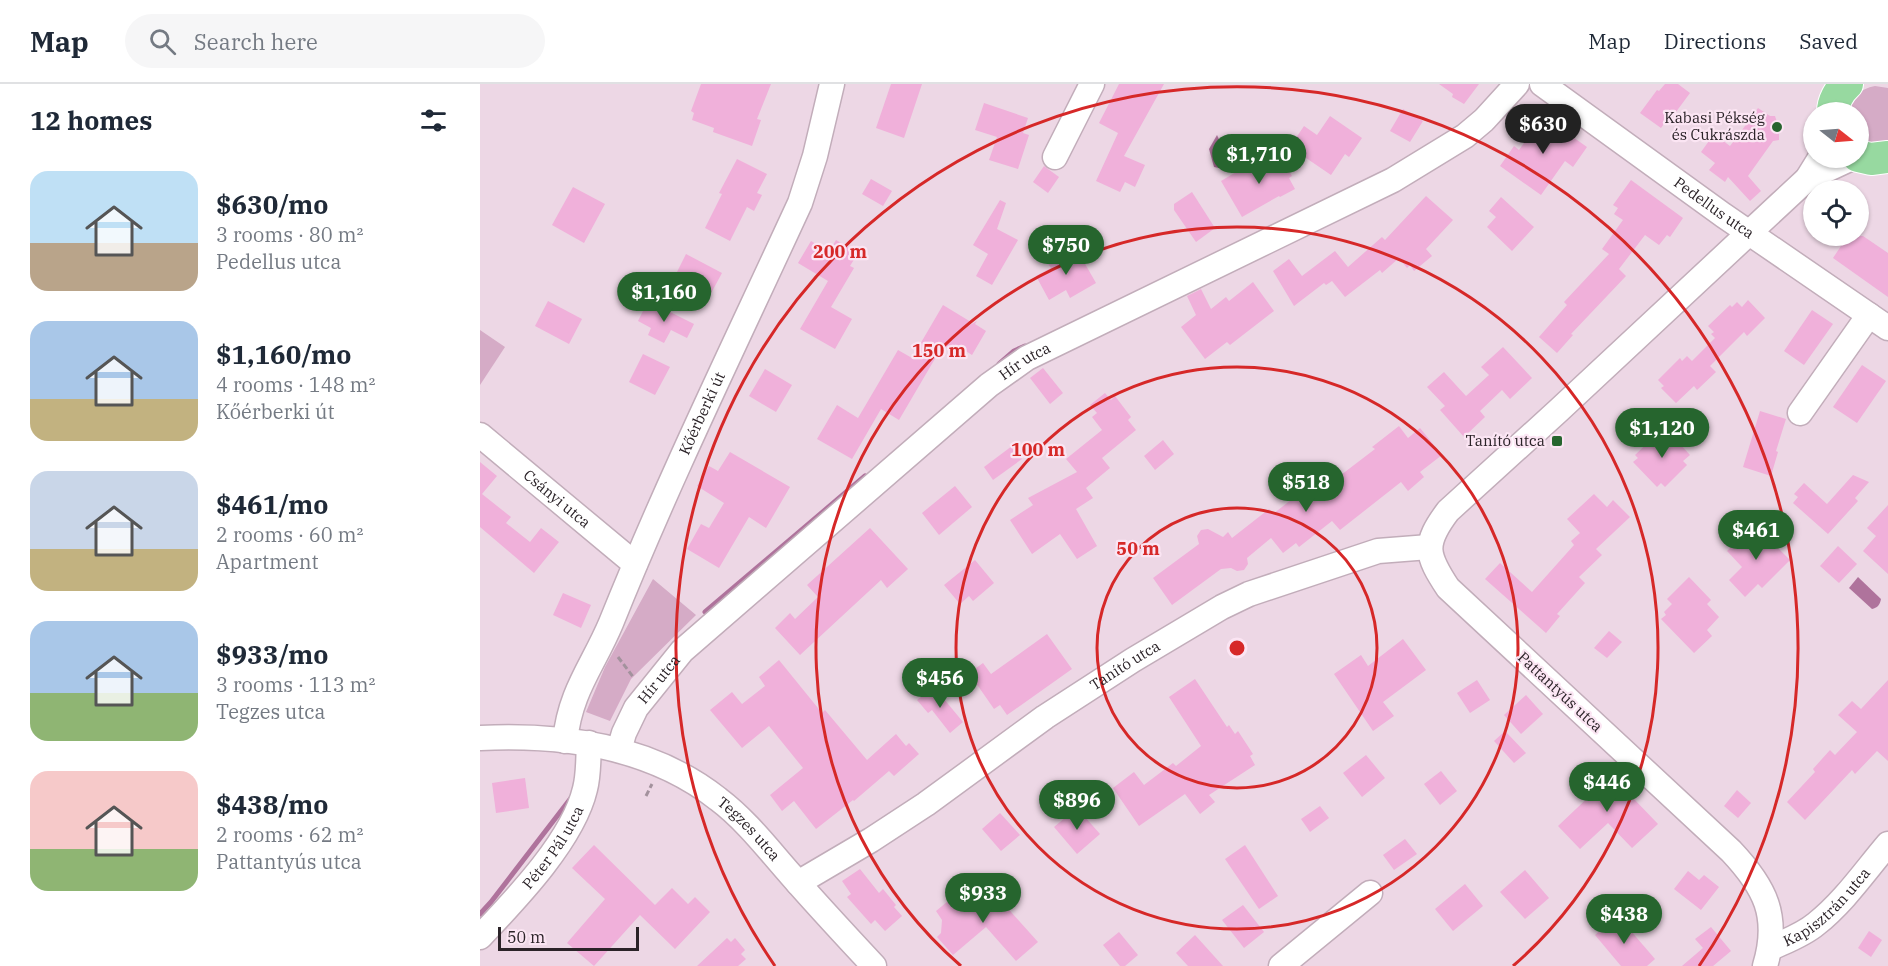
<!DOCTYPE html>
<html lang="en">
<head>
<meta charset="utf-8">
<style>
  :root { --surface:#fff; --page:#f6f6f7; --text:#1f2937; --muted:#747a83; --line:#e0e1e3; --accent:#26652e }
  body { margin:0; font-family:"IBM Plex Serif",serif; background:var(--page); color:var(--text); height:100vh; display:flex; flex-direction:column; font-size:22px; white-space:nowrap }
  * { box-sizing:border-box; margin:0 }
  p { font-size:20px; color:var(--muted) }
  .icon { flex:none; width:33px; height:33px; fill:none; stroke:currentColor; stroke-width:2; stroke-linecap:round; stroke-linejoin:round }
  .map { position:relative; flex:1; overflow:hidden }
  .drawer { display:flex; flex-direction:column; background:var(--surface); width:480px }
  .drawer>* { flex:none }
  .needle { width:39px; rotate:107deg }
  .fabs { position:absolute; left:1323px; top:18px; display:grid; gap:12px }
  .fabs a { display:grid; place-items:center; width:66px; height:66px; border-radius:50%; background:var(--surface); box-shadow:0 2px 4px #0004; font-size:30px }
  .scale { position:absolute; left:18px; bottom:15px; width:141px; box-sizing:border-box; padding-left:6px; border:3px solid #2b2328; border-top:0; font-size:16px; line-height:21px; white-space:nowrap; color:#2b2328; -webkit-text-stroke:4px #fbe5f3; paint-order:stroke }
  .price { position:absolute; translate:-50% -51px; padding:0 14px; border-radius:21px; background:var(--accent); color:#fff; font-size:20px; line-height:39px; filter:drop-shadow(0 2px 3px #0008) }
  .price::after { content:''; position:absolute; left:50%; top:36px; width:18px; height:14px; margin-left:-9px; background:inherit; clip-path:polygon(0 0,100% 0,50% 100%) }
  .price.active { background:#222; color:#fff }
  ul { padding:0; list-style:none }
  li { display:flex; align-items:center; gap:18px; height:150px; padding:0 30px }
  li span { display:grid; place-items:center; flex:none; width:168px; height:120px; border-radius:18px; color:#555 }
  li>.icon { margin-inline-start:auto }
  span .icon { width:72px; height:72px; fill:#fffc; stroke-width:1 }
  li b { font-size:26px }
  h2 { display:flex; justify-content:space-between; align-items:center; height:72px; padding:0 30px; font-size:26px }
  header { display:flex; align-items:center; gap:36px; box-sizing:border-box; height:84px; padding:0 30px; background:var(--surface); border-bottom:2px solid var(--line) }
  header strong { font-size:28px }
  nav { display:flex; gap:33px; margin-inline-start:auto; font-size:21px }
  .search { width:420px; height:54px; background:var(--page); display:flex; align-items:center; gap:15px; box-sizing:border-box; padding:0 21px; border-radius:33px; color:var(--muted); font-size:22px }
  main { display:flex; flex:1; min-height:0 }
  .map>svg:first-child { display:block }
  .green { fill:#d5abc6 }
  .water { fill:#af739c }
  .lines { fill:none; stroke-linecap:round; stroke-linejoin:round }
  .stream { stroke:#af739c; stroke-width:5 }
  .building { fill:#f0b0da }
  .minor-casing { stroke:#c2adba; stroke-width:27 }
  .major-casing { stroke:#fff; stroke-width:34 }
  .path { stroke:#a3929d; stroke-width:3; stroke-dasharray:6 3; stroke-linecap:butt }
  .minor { stroke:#fff; stroke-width:24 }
  .major { stroke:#97d9a0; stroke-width:32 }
  .ring { fill:none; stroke:#d62828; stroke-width:3 }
  .poi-dot { fill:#26652e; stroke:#fbe5f3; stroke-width:2 }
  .labels { text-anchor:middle; stroke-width:4.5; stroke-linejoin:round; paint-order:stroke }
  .poi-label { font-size:15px; fill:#2b2328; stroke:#fbe5f3; text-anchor:end }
  .street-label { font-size:15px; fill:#2b2328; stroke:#fbe5f3 }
  .centre { fill:#d62828; stroke:#fbe5f3; stroke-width:3 }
  .ring-label { font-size:18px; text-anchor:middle; font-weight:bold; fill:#d62828; stroke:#fbe5f3; stroke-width:4.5; stroke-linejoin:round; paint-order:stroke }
</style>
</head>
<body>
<header>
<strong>Map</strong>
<div class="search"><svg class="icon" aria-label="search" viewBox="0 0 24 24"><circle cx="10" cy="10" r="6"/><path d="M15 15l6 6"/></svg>Search here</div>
<nav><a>Map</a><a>Directions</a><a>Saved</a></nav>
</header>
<main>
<section class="drawer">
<h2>12 homes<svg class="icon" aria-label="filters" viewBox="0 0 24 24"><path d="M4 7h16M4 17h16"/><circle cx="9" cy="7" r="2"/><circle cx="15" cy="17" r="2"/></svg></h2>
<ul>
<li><span style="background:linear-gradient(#bfe0f5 60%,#b9a48a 0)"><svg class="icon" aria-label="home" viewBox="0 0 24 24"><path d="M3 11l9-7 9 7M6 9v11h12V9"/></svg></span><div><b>$630/mo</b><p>3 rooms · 80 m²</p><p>Pedellus utca</p></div></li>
<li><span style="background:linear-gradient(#a9c7e8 65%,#c2b280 0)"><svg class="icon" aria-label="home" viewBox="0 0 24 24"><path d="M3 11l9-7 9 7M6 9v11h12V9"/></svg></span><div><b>$1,160/mo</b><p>4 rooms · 148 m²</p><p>Kőérberki út</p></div></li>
<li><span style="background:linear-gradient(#c9d6e8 65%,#c2b280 0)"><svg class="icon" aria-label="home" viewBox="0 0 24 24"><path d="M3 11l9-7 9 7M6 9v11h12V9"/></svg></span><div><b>$461/mo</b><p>2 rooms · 60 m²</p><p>Apartment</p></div></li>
<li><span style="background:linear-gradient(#a9c7e8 60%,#8fb573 0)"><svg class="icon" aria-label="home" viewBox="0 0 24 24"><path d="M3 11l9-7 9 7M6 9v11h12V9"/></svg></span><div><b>$933/mo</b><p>3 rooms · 113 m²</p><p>Tegzes utca</p></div></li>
<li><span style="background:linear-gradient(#f6c9c9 65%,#8fb573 0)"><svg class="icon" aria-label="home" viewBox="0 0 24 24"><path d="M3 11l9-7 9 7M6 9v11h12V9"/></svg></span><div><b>$438/mo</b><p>2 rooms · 62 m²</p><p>Pattantyús utca</p></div></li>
</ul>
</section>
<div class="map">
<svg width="1408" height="882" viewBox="0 0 1408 882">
  <rect width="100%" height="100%" fill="#edd7e5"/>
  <g class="green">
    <path d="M1395,2L1408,4V58C1396,61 1389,60 1379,54L1378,28H1368C1371,13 1380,5 1395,2Z"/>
    <path d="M0,246L25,263L0,301Z"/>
    <path d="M173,495L216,531L151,595L130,637L106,628L125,583Z"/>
  </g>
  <g class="water">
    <path d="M737,51L747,72L744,80L739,84L734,83L729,65Z"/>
    <path d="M1378,493L1401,515C1400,521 1397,524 1392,525L1369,504Z"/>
  </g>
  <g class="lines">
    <g class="stream">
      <path d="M519,280L534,267L545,262"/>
      <path d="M225,528L385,392"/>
      <path d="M0,830L11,818L91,714"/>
    </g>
  </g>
  <g class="building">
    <path d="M221,0H291L277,35L281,36L272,62L233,48L234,44L212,36L214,29L211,27Z"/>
    <path d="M411,0H442L424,54L396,44Z"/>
    <path d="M639,0H684L644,72L665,81L655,103L645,98L640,108L616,97L638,49L619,39Z"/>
    <path d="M959,0H999L984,20L972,13L973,10Z"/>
    <path d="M1185,0H1198L1210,9L1193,32L1190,31L1181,44L1160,29L1177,6L1179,7Z"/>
    <path d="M504,19L548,34L543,49L549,51L538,85L509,76L517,53L495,46Z"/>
    <path d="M1278,24L1290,32H1295L1297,38L1304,43L1299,50V56L1293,57L1268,92L1281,107L1270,117L1248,93L1245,98L1229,86L1235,79L1221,68L1234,50L1250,62L1268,38L1267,32L1273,31Z"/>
    <path d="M923,25L943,37L930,58L910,47Z"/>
    <path d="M850,32L882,54L869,73L865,70L851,91L810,63L824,42L837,51Z"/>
    <path d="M1063,32L1107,63L1093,83L1085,77L1061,111L1020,82L1034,62L1039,66Z"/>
    <path d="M799,70L812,92L809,94L815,105L800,113L799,112L762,133L741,97L766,82L769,88Z"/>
    <path d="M257,75L287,90L277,109L282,111L274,127L267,123L250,157L225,144L242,110L239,109Z"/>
    <path d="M564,82L579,93L568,109L553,98Z"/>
    <path d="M391,95L412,107L403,122L382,110Z"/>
    <path d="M1151,96L1203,134L1190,153L1187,151L1179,161L1165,151L1139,185L1146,192L1091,250L1093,251L1077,269L1059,253L1087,221L1084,218L1129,170L1122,165L1143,136L1134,130L1138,124L1133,121Z"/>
    <path d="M93,103L125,120L104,159L72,141Z"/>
    <path d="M712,108L735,144L716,158L694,126V120Z"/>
    <path d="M946,112L973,136L946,165L952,172L934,187L930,181L927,184L919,174L902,189L900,186L865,213L852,197L846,201L844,199L814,222L793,187L809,175L822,192L855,167L868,183L902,153L905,156Z"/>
    <path d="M1021,113L1054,143L1032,167L1007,143L1016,133L1009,127Z"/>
    <path d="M520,116L526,119L517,145L538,156L512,201L496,192L508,170L493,161Z"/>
    <path d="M1345,152H1383L1408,169V213L1353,174L1361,162Z"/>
    <path d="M356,156L378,169L370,182L374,184L351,223L372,235L355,265L320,245L348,197L318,179L331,157L349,168Z"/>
    <path d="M591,165L596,174L600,171L616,199L590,214L586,206L569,216L556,192L571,184L567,178Z"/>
    <path d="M206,170L242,189L229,213L194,194Z"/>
    <path d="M773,198L794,227L750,261L747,258L725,275L701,243L716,231L707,212L721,205L731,225L746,213L749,217Z"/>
    <path d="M1268,216L1285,234L1267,252L1264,248L1230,282L1236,288L1217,306L1214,302L1196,319L1181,304L1184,302L1178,296L1200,274L1202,277L1207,272L1212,277L1235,254L1231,250L1234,248L1228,242L1250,221L1252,223L1257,218L1262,223Z"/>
    <path d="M68,217L102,235L89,260L55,242Z"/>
    <path d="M168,217L214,240L207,254L191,246L184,259L168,251L171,244L158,237Z"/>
    <path d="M463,221L491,238L488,242L497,237L495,240L506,247L492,271L481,264L477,270L463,261L419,336L401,325L372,375L337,355L357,321L378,334L418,266L432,274Z"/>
    <path d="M1332,226L1353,240L1324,281L1304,267Z"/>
    <path d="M1023,263L1052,294L1030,315L1022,306L1000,327L1005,333L984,353L960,326L965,322L947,303L964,288L986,312L1009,291L1001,283Z"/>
    <path d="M163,270L190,283L175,311L149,298Z"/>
    <path d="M1382,281L1406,297L1377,339L1353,323Z"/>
    <path d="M563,284L583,309L570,320L550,294Z"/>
    <path d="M285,285L312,301L296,328L269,312Z"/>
    <path d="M625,309L631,316L635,312L651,333L648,336L656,346L622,374L630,384L606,404L613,414L596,425L617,462L597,475L580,450L552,470L530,436L553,421L548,414L597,388L586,375L622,346L612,333L617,329L610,321Z"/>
    <path d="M1280,327L1306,335L1296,367L1298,368L1291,392L1263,383Z"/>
    <path d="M919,342L928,354L940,344L962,371L940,388L944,393L928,407L921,398L860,446L852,437L819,463L816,459L803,469L791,454L767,474L768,480L764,486L757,487L751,484L741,485L692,521L673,494L719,460L717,452L721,446L728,445L743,453L748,448L752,454L789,425L793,430L816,412L823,420L895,365L892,363Z"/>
    <path d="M1187,346L1210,371L1203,377L1207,381L1185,403L1181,399L1177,403L1153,378L1158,374L1155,371L1180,347L1183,350Z"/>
    <path d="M683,356L694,370L675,386L664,372Z"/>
    <path d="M532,362L542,375L513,396L504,383Z"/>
    <path d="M250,368L310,403L286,444L269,433L239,484L207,465L221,440L229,444L244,419L217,402L229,382L238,387Z"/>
    <path d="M0,378L17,392L2,410L31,433L26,439L50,458L61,444L79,458L54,489L0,443Z"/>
    <path d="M1373,391L1389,398L1375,414L1378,417L1348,450L1313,419L1318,413L1314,410L1324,399L1347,420Z"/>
    <path d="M475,402L492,423L459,451L442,429Z"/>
    <path d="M1114,410L1127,423L1133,416L1150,433L1116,465L1122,471L1099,493L1105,499L1077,530L1080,532L1066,549L1005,495L1020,479L1052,508L1094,461L1091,457L1100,449L1087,435Z"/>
    <path d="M1408,421V490L1383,467L1396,452L1387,444Z"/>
    <path d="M1277,438L1270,460L1284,444L1298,458L1295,461L1310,476L1282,504L1278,500L1265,513L1249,496L1262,483L1247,467Z"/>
    <path d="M390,444L428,485L407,504L401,496L320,571L295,544L310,529L315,535L338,513L327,501Z"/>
    <path d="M1358,462L1377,480L1359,499L1340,482Z"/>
    <path d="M495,476L514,499L493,517L489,512L480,520L464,501Z"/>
    <path d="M1209,493L1231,516L1227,520L1239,533L1227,546L1232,552L1214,569L1181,535L1186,531L1184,528L1192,520L1187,515Z"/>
    <path d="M83,509L111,521L101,544L73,531Z"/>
    <path d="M1129,547L1142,558L1127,574L1114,564Z"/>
    <path d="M567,550L592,585L527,631L520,621L514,625L489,589L503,579L511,590Z"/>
    <path d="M923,555L946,586L903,618L914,632L893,647L854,590L881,571L888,582Z"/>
    <path d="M299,576L342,629L345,626L387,676L416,650L426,662L429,659L439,670L414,692L409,687L374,717L373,716L336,745L314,717L302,727L290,711L323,684L289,642L262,664L230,626L252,608L262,620L285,602L279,593Z"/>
    <path d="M715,595L747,643L749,641L755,650L758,647L773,670L770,672L775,681L729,711L735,718L720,730L705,710L659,742L633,704L654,688L664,701L693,679L696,682L721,662L689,613Z"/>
    <path d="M997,596L1010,616L990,629L977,609Z"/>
    <path d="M1408,596V677L1397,667L1375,690L1372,686L1325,736L1307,718L1335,688L1333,685L1350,666L1355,671L1377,648L1358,631L1372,617L1381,625Z"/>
    <path d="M454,603L483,638L470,649L452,626L448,629L437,616Z"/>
    <path d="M1046,611L1063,630L1041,650L1024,631Z"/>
    <path d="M1025,647L1046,669L1034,679L1014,657Z"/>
    <path d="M886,671L905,694L882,713L863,689Z"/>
    <path d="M1116,679L1151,716L1153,714L1178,740L1152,764L1128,739L1100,765L1078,742L1116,706L1103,692Z"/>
    <path d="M961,687L977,707L960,721L944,700Z"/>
    <path d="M45,694L49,724L16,729L12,699Z"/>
    <path d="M1257,706L1271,719L1258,734L1244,722Z"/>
    <path d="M840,722L849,734L830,748L821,735Z"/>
    <path d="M597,724L620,750L597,770L574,743Z"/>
    <path d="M520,729L540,751L521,767L502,745Z"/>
    <path d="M925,755L937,770L914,786L903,771Z"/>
    <path d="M114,761L175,821L192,804L208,820L215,813L230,828L195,865L160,831L114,882L87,859L125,815L92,784Z"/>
    <path d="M765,761L798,812L779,825L745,775Z"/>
    <path d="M380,785L399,809L403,805L416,821L414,823L422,832L405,847L395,836L391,840L367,813L371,810L362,797Z"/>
    <path d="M1045,786L1069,814L1045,835L1020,808Z"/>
    <path d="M1208,787L1219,796L1224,791L1239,803L1221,826L1194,805Z"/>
    <path d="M985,800L1003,822L973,847L955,825Z"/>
    <path d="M505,803L512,810L514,809L558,858L536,877L506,843L473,871L457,853L461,849L462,836L456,827L473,813L482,824Z"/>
    <path d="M763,821L784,848L764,864L742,836Z"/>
    <path d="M1138,832L1175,875L1167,882H1141L1115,851Z"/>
    <path d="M1231,843L1251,867L1233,882H1202L1223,864L1215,855Z"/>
    <path d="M1389,847L1402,856L1391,873L1378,864Z"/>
    <path d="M639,848L658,871L645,882H640L623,861Z"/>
    <path d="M715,851L743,882H708L696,869Z"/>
    <path d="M247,854L251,858L255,854L265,866L261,870L266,875L258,882H217Z"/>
  </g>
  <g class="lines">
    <g class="minor-casing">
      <g id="minor">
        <path id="s1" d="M1062,0L1243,131L1408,244"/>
        <path d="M575,73L612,0"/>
        <path d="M1327,95L1372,74"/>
        <path d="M1320,329L1389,231"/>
        <path id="s2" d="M0,351L155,480"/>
        <path id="s3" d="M0,654C83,650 171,662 238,715C266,736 288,765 311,791C338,822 366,852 394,882"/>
        <path id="s4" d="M85,657C90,607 113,582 131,539C188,397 256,258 320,119L335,72L352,0"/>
        <path id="s5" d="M139,666L144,649L156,624L202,567L509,301L547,274L913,96L985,52L1004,36L1037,0"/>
        <path id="s6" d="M318,799L391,756L446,720L565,633L653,576L742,523L769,510L898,467L949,463"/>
        <path id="s7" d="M0,853C36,815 93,756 105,705C109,690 108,674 109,659"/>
        <path id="s8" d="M1291,864C1306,857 1323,851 1336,840C1364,818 1385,787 1408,760"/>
        <path d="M801,882L890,809"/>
        <path d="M1285,882C1300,832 1285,803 1251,767L968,504C946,471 943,460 968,427L1078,327L1299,121L1327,95L1340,74"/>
      </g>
    </g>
    <g class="major-casing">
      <g id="major">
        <path d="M1353,28C1353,18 1359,7 1367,0"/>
        <path d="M1378,72L1391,75L1408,73"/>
      </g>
    </g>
    <g class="path">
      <path d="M138,573L154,594"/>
      <path d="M166,712L172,700"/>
    </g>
    <use href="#minor" class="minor"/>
    <use href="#major" class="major"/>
  </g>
  <g class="ring">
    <circle cx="757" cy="564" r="140"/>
    <circle cx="757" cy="564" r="281"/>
    <path d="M481 882A421 421 0 1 1 1033 882"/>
    <path d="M295 882A561 561 0 1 1 1219 882"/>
  </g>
  <g class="poi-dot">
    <circle cx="1297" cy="43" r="6"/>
    <rect x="1071" y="351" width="12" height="12" rx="3"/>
  </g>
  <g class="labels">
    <g class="poi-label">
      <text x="1285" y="39">Kabasi Pékség<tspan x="1285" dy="17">és Cukrászda</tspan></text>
      <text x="1065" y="362">Tanító utca</text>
    </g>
    <g class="street-label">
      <text dy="5" stroke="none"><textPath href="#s1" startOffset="212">Pedellus utca</textPath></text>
      <text dy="5" stroke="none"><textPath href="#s5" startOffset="568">Hír utca</textPath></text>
      <text dy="5" stroke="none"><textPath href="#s4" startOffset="356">Kőérberki út</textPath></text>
      <text dy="5" stroke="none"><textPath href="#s2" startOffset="100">Csányi utca</textPath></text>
      <text dy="5" stroke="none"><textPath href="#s6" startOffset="393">Tanító utca</textPath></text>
      <text dy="5" stroke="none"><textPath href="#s5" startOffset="82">Hír utca</textPath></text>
      <text transform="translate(1080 608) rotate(43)" y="5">Pattantyús utca</text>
      <text dy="5" stroke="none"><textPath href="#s3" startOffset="294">Tegzes utca</textPath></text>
      <text dy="5" stroke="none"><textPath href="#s7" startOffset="116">Péter Pál utca</textPath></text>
      <text dy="5" stroke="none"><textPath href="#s8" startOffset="70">Kapisztrán utca</textPath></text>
    </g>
  </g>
  <circle cx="757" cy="564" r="9" class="centre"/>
  <g class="ring-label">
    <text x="360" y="174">200 m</text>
    <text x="459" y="273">150 m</text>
    <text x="558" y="372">100 m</text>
    <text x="658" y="471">50 m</text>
  </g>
</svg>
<div class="fabs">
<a><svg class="needle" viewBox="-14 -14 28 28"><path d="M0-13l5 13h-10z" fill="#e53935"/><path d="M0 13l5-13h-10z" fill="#747a83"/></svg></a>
<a><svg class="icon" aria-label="locate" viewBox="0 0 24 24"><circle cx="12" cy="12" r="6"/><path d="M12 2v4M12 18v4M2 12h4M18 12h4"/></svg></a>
</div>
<div class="scale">50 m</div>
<b class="price active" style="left:1063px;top:71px">$630</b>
<b class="price" style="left:779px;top:101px">$1,710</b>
<b class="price" style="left:586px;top:192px">$750</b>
<b class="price" style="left:184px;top:239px">$1,160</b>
<b class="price" style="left:1182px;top:375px">$1,120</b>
<b class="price" style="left:826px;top:429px">$518</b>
<b class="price" style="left:1276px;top:477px">$461</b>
<b class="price" style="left:460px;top:625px">$456</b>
<b class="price" style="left:1127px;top:729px">$446</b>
<b class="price" style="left:597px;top:747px">$896</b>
<b class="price" style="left:503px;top:840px">$933</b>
<b class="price" style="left:1144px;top:861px">$438</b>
</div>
</main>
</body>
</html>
